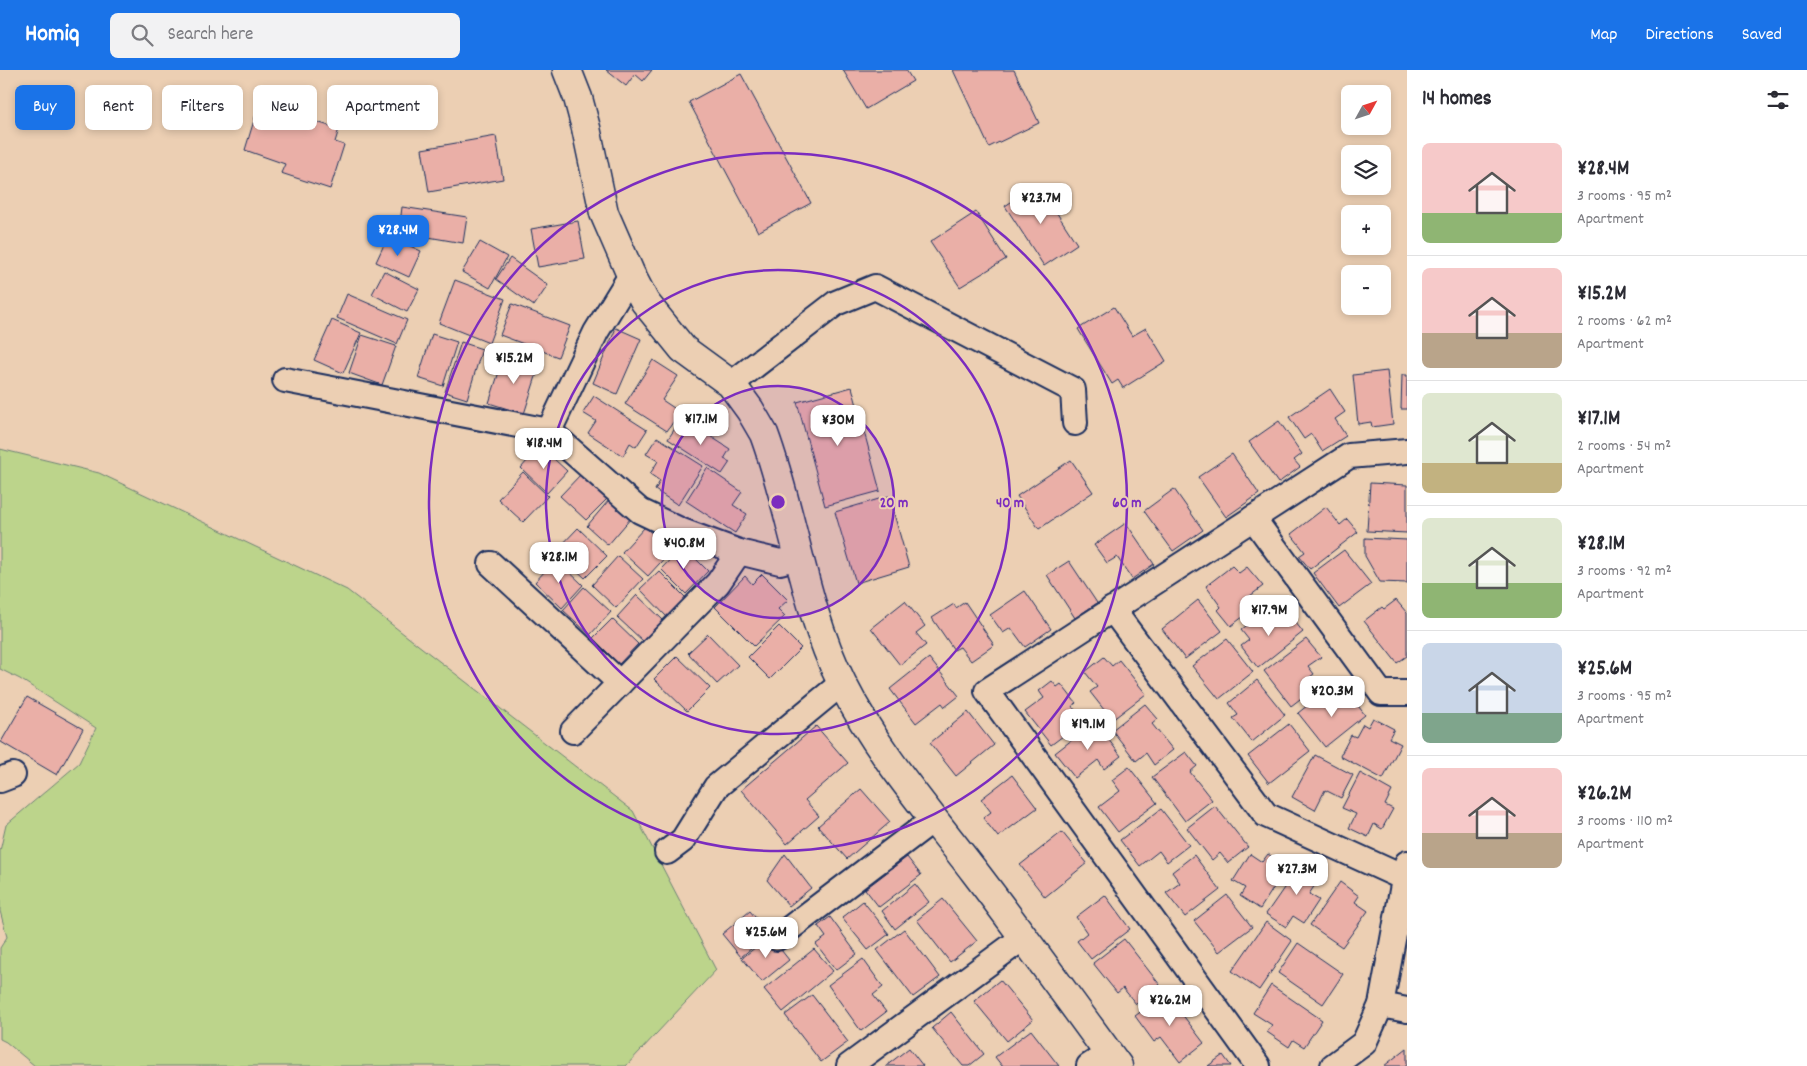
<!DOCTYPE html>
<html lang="en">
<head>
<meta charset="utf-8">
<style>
  :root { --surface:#fff; --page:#f2f2f3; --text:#2b2b33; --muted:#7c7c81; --line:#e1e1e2; --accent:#1a73e8 }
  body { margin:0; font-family:Dekko,sans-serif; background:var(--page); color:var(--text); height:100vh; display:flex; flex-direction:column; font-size:19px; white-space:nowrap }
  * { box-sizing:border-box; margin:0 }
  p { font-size:16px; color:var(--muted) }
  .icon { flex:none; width:28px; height:28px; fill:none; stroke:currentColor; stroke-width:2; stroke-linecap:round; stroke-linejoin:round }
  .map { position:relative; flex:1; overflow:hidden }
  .side { display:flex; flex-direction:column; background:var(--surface); width:400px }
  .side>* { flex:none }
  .guide { position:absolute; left:15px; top:15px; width:475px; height:45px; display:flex; gap:10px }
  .needle { width:32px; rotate:50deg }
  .buttons { position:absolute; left:1341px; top:15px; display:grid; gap:10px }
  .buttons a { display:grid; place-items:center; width:50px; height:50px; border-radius:8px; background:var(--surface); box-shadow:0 2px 8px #0003; font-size:25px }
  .price { position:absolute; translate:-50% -42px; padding:0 11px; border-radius:10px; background:#fff; color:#222; font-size:16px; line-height:32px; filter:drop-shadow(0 1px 2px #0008) }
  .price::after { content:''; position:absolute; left:50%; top:30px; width:15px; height:11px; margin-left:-8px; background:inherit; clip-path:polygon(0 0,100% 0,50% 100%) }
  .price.current { background:var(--accent); color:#fff }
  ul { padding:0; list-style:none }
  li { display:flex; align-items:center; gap:15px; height:125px; padding:0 15px }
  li+li { border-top:1px solid var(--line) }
  li span { display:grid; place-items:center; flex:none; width:140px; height:100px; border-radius:8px; color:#555 }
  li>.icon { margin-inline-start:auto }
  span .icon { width:60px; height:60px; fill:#fffc; stroke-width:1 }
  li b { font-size:21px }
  h2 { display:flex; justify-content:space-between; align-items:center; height:60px; padding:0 15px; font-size:21px }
  .chip { padding:0 18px; border-radius:8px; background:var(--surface); box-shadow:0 2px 8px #0003; font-size:18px; line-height:45px }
  .chip.current { background:var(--accent); color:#fff }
  header { display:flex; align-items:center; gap:30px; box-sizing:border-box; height:70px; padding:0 25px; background:var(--accent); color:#fff }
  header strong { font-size:24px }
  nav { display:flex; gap:28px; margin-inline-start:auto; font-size:18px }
  .search { width:350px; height:45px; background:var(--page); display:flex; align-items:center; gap:12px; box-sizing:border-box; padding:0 18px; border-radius:8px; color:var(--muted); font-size:19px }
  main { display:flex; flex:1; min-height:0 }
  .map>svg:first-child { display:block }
  .green { fill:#bcd48b; stroke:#6c8274 }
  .building { fill:#eaafa7; stroke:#1b2f5e }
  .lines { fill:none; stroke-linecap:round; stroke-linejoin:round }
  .service-casing { stroke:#1b2f5e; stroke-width:28 }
  .tertiary-casing { stroke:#1b2f5e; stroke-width:31 }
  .service { stroke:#eccfb3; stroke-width:24 }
  .tertiary { stroke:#eccfb3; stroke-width:28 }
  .ring { fill:none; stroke:#7b2cbf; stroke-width:2.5 }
  .centre { fill:#7b2cbf; stroke:#eccfb3; stroke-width:2.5 }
  .ring-label { font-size:15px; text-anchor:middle; font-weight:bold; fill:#7b2cbf; stroke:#eccfb3; stroke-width:4; stroke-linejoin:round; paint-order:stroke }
</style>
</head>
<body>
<header>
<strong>Homiq</strong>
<div class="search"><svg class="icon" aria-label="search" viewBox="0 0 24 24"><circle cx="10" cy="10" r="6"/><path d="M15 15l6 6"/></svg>Search here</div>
<nav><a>Map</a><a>Directions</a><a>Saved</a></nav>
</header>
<main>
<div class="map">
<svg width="1407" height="996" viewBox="0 0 1407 996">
  <rect width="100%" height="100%" fill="#eccfb3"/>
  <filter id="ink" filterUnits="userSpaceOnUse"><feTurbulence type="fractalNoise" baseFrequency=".02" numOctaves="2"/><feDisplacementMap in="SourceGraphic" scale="10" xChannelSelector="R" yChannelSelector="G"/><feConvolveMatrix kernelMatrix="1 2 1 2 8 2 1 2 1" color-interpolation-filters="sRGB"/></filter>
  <g filter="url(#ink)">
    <path class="green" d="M0,379L99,403L347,520L633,741L716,900L626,996H35L6,972L0,969V878L7,867L0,841V781L6,755L79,693L96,658L20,609L0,599Z"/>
    <g class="building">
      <path d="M606,0H652L643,11L635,4L626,16Z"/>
      <path d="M843,0H906L913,11L866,39Z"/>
      <path d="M953,0H1014L1039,53L989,77Z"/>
      <path d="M741,4L811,133L758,162L689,32Z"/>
      <path d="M259,34L339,59L335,72L344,75L330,119L281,103L285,94L245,80Z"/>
      <path d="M496,66L503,109L429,122L422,79Z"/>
      <path d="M1038,114L1077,174L1044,196L1005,136Z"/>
      <path d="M402,137L467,147L463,173L399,162Z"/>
      <path d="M976,142L1006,189L960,217L930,172Z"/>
      <path d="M578,151L585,189L538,197L531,159Z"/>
      <path d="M388,166L421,181L409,207L376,192Z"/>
      <path d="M480,172L507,187L490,218L462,202Z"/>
      <path d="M510,188L548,215L534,236L496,209Z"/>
      <path d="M384,201L419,219L407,242L372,224Z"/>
      <path d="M455,210L505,229L489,273L439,253Z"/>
      <path d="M347,224L407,250L397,274L337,248Z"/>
      <path d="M512,234L570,256L558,287L500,265Z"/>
      <path d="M1114,237L1132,266L1146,258L1166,291L1123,318L1118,310L1112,314L1078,259Z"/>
      <path d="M332,250L361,263L343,303L314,290Z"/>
      <path d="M616,258L641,269L617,324L593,313Z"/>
      <path d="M432,264L457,272L443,316L418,308Z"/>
      <path d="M362,265L396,276L382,315L349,303Z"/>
      <path d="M461,272L482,279L467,329L445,322Z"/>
      <path d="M504,286L539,297L524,344L489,333Z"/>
      <path d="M653,290L678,306L662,330L680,342L667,361L625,334Z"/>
      <path d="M1387,301L1393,354L1372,357L1371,352L1358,354L1353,305Z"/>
      <path d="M1402,305H1407V339H1401Z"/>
      <path d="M852,317L880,421L825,436L797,332Z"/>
      <path d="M1330,319L1345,342L1335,349L1346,366L1322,381L1311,364L1304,369L1289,347Z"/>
      <path d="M594,326L647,360L636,377L630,373L623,386L588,363L596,351L583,343Z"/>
      <path d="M682,348L730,379L724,389L730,392L722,404L668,369Z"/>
      <path d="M1279,351L1302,384L1294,390L1300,397L1278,413L1249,372Z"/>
      <path d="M657,367L703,396L678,435L655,420L660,411L650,404L658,391L646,384Z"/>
      <path d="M540,376L567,401L547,423L521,398Z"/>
      <path d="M1232,384L1259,424L1226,447L1198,407Z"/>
      <path d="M1071,390L1093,422L1039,459L1017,426Z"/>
      <path d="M707,398L742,422L733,435L747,444L735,463L686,431Z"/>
      <path d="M523,402L548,426L523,452L498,429Z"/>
      <path d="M582,403L608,428L586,450L560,426Z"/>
      <path d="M1370,413L1407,415V463L1367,461Z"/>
      <path d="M1174,419L1203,460L1173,481L1144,441Z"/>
      <path d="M889,426L909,497L856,513L835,442Z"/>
      <path d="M609,430L631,448L608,475L587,456Z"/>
      <path d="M1326,437L1340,455L1347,449L1358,462L1310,499L1299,486L1305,482L1291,464Z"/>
      <path d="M1126,453L1154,494L1132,509L1117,487L1107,493L1094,475Z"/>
      <path d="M645,457L671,481L648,506L622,482Z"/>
      <path d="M578,458L607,486L585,508L556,481Z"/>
      <path d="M1365,468L1407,470V513L1380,512L1365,486Z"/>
      <path d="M683,476L708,501L686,524L661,499Z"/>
      <path d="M1344,480L1371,514L1339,538L1313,503Z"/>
      <path d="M618,486L643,509L616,538L592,515Z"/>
      <path d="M556,489L583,515L562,538L535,512Z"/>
      <path d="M1069,491L1097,533L1075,548L1047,505Z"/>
      <path d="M1232,496L1239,503L1247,497L1263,516L1250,526L1257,536L1231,556L1218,540L1221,537L1206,516Z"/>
      <path d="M659,501L687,529L668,548L640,519Z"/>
      <path d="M762,504L788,530L778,539L785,546L754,576L715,537L745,506L752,514Z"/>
      <path d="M584,517L611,542L590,565L563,540Z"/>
      <path d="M1025,521L1051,559L1025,577L1011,558L1003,563L990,545Z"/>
      <path d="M637,525L663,550L643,571L617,547Z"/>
      <path d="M1198,530L1222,561L1185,589L1162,559Z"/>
      <path d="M1396,530L1407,543V586L1397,593L1364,551L1382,537L1384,539Z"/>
      <path d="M905,531L925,556L916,563L926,575L900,595L871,558Z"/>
      <path d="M965,532L994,575L971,591L960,577L954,580L932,548L954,534L956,538Z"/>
      <path d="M1262,543L1269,552L1277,546L1281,551L1289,544L1303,562L1258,598L1241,576L1249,570L1241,560Z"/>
      <path d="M612,549L638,574L619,594L593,568Z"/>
      <path d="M779,556L801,578L770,609L748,587Z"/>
      <path d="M708,564L738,595L717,614L688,583Z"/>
      <path d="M1227,569L1253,602L1219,629L1192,596Z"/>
      <path d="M1306,569L1321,587L1308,596L1314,604L1310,607L1317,616L1291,636L1264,601Z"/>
      <path d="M677,586L710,618L687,641L654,609Z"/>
      <path d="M1104,587L1112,596L1119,590L1146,624L1112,650L1090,622L1097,617L1085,602Z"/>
      <path d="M929,588L959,626L945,637L942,633L916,653L890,619Z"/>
      <path d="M1257,610L1285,645L1252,672L1233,648L1238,645L1229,633Z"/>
      <path d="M1052,611L1057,617L1061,614L1076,633L1072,636L1083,651L1051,675L1025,642L1044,628L1039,621Z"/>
      <path d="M1347,621L1365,645L1325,677L1298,643L1318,627L1327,638Z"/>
      <path d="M27,627L83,659L57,705L1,672Z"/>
      <path d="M1145,634L1158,649L1152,654L1173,680L1154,695L1146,683L1136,691L1112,660Z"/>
      <path d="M968,642L994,675L956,706L930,673Z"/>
      <path d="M1373,648L1394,659L1389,668L1401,674L1383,709L1340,686L1351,665L1356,667L1363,654L1368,657Z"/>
      <path d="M1095,652L1121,686L1104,699L1098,690L1075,708L1055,683Z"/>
      <path d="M1289,654L1310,681L1269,713L1248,686Z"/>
      <path d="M816,656L848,693L805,730L819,746L787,774L741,720Z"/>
      <path d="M1186,682L1197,696L1190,702L1212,730L1185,751L1152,707Z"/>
      <path d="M1315,685L1353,705L1341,728L1325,720L1315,740L1292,727Z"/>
      <path d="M1129,697L1157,733L1118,762L1099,737L1120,721L1112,710Z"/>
      <path d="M1360,703L1392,721L1385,735L1393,739L1382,759L1374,754L1368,767L1349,758L1356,744L1342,738Z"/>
      <path d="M1012,705L1037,738L998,767L983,748L991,742L981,729Z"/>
      <path d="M861,719L890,752L847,789L818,756Z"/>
      <path d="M1215,736L1248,777L1228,793L1220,783L1212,790L1187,758Z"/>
      <path d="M1161,739L1189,775L1167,792L1159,781L1140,796L1120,770Z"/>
      <path d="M1062,762L1087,793L1045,827L1020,795Z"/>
      <path d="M785,784L811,818L789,836L767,810Z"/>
      <path d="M1250,784L1262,792L1268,784L1287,797L1260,839L1240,826L1245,818L1233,811Z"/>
      <path d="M1194,785L1220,820L1185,847L1166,823L1180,813L1172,802Z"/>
      <path d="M907,787L921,805L879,837L865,819Z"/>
      <path d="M1304,789L1323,803L1309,824L1319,830L1304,853L1293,846L1286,857L1266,844Z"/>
      <path d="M1340,812L1359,826L1355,832L1368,841L1342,877L1310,855Z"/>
      <path d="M915,814L929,832L895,859L882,841Z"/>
      <path d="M1105,825L1130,859L1091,889L1077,871L1087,863L1076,847Z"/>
      <path d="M1227,825L1252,857L1219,882L1194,851Z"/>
      <path d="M943,829L977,871L950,892L917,850Z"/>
      <path d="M863,831L889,864L868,880L842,848Z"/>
      <path d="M750,841L769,864L741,887L722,864Z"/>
      <path d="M830,847L857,884L836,900L816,874L826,867L818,856Z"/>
      <path d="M1266,852L1292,871L1259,920L1232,901Z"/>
      <path d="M904,859L940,907L913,927L877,880Z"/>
      <path d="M770,866L789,890L762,912L742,888Z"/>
      <path d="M1124,869L1160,915L1136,934L1123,918L1117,923L1093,893Z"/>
      <path d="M1298,873L1343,904L1323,934L1278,903Z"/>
      <path d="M814,879L833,901L783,942L764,919Z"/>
      <path d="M863,889L883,917L873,925L886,942L861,961L828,915Z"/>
      <path d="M1000,910L1033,950L1007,971L974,931Z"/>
      <path d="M1271,915L1322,950L1304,977L1293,970L1289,977L1267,962L1272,955L1253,943Z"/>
      <path d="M1166,923L1204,973L1180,992L1161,967L1154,972L1135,946Z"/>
      <path d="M812,925L848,972L821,992L785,945Z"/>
      <path d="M951,942L984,984L969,996H963L932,958Z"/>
      <path d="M1031,960L1059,996H1002L995,987Z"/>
      <path d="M909,978L923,996H886Z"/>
      <path d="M1407,978V996H1384Z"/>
      <path d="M1223,985L1231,996H1208Z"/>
    </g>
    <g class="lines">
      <g class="service-casing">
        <g id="service">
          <path d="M285,310L549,361L640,441L682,461L739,482L780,492L798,487"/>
          <path d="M731,314L836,233L875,217L1073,320L1075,353"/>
          <path d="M549,361L596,262L631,205"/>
          <path d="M1253,448L1381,623H1407"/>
          <path d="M491,494L620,613"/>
          <path d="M1112,539L1266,745L1404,808"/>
          <path d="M573,661L718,513L739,482"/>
          <path d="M0,710L13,705"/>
          <path d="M667,782L683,770L716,717L842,613"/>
          <path d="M777,868L934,749"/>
          <path d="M1381,935L1407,940"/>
          <path d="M849,996L1024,867"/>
          <path d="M1089,996L1109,983"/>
          <path d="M1258,996L987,621L1349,386L1407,381"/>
          <path d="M1333,996L1364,973L1381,935L1407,793"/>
        </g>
      </g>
      <g class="tertiary-casing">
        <path id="tertiary" d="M567,0L578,28L586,58L604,143L631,205L645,232L683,279L731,314L750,340L764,364C794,445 803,535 842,613C876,681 928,741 974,801C1023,865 1070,931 1118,996"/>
      </g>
      <use href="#service" class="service"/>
      <use href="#tertiary" class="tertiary"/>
    </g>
  </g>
  <circle cx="778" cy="432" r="116" fill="#7b2cbf" fill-opacity=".12"/>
  <g class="ring">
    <circle cx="778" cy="432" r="116"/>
    <circle cx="778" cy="432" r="232"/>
    <circle cx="778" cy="432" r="349"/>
  </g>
  <circle cx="778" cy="432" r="8" class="centre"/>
  <g class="ring-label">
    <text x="894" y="437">20 m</text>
    <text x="1010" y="437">40 m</text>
    <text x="1127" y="437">60 m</text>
  </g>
</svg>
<div class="buttons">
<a><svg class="needle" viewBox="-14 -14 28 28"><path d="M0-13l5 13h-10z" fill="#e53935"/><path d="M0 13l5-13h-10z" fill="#7c7c81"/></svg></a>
<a><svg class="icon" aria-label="layers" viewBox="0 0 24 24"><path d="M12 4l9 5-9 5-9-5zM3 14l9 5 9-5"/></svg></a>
<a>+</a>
<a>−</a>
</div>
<b class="price" style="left:1041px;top:155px">¥23.7M</b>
<b class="price current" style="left:398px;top:187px">¥28.4M</b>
<b class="price" style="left:514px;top:315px">¥15.2M</b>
<b class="price" style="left:701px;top:376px">¥17.1M</b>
<b class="price" style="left:838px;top:377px">¥30M</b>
<b class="price" style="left:544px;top:400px">¥18.4M</b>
<b class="price" style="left:684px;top:500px">¥40.8M</b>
<b class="price" style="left:559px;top:514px">¥28.1M</b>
<b class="price" style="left:1269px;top:567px">¥17.9M</b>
<b class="price" style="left:1332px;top:648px">¥20.3M</b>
<b class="price" style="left:1088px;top:681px">¥19.1M</b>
<b class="price" style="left:1297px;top:826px">¥27.3M</b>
<b class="price" style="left:766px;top:889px">¥25.6M</b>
<b class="price" style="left:1170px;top:957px">¥26.2M</b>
<div class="guide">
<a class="chip current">Buy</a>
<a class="chip">Rent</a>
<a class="chip">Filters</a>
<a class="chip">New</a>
<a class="chip">Apartment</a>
</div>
</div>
<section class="side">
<h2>14 homes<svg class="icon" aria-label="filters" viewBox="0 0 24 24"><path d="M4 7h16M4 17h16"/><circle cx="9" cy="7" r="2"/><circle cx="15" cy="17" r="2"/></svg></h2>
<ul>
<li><span style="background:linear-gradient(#f6c9c9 70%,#8fb573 0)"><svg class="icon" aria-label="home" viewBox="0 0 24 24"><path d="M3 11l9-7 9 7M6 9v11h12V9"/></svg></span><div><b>¥28.4M</b><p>3 rooms · 95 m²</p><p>Apartment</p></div></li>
<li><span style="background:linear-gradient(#f6c9c9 65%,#b9a48a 0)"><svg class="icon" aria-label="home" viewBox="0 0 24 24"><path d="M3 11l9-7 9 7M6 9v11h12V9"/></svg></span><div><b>¥15.2M</b><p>2 rooms · 62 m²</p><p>Apartment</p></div></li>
<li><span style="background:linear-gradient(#dfe7d0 70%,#c2b280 0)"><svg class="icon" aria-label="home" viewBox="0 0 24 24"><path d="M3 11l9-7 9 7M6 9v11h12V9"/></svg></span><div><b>¥17.1M</b><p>2 rooms · 54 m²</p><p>Apartment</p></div></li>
<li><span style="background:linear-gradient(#dfe7d0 65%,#8fb573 0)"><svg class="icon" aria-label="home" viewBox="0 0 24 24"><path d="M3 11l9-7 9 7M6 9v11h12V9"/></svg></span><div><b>¥28.1M</b><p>3 rooms · 92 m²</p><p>Apartment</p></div></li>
<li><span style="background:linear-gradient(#c9d6e8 70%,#7fa58c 0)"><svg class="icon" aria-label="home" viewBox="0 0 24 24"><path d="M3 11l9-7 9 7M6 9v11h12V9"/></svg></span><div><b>¥25.6M</b><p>3 rooms · 95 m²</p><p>Apartment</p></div></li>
<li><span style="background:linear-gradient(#f6c9c9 65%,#b9a48a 0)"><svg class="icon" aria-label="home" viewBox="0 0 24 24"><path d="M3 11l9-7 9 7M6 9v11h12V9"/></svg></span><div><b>¥26.2M</b><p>3 rooms · 110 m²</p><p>Apartment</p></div></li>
</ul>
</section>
</main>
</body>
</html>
